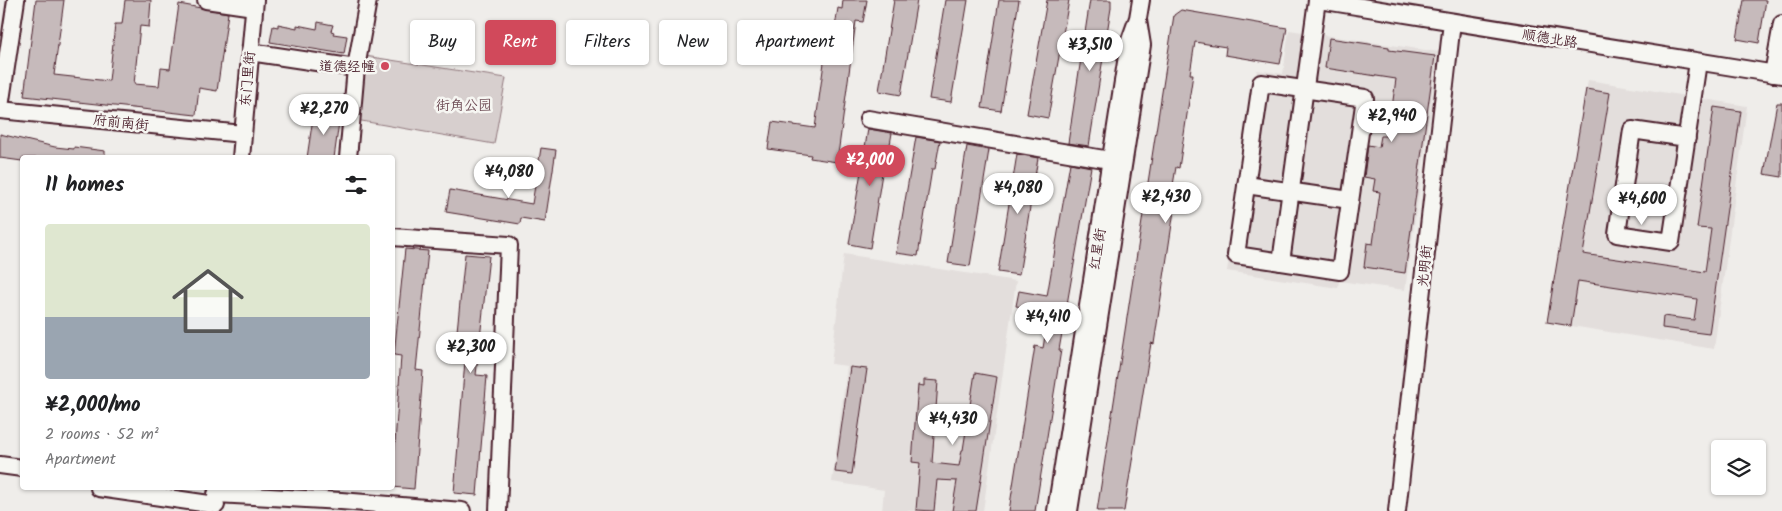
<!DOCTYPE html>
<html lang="en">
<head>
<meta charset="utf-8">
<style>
  :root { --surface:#fff; --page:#f6f6f6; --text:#202124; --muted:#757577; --accent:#d1495b }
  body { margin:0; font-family:Kalam,"LXGW WenKai TC",sans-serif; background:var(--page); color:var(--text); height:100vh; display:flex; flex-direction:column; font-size:19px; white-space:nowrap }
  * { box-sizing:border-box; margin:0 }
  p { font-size:16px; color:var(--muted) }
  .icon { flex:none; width:28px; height:28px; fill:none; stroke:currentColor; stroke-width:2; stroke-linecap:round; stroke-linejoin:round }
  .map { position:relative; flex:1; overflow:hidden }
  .panel { position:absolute; left:20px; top:155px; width:375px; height:335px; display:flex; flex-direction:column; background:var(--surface); border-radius:5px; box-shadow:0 1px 4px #0004 }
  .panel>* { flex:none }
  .top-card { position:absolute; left:410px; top:20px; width:475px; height:45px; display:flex; gap:10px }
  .controls { position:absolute; left:1711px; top:440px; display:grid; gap:10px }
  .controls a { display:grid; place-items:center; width:55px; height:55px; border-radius:5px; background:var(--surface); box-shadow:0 1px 4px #0004; font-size:25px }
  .price { position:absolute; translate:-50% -42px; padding:0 11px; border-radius:18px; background:#fff; color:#222; font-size:16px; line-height:32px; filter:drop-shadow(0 1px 2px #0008) }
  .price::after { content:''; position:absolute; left:50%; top:30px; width:15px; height:11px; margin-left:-8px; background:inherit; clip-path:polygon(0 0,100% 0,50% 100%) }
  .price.selected { background:var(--accent); color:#fff }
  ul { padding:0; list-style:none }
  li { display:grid; align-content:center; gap:10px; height:265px; padding:0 25px }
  li span { display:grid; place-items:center; height:155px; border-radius:5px; color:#555 }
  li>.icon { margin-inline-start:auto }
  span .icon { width:90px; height:90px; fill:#fffc; stroke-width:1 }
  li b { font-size:21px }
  h2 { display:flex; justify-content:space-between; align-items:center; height:60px; padding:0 25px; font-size:21px }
  .pill { padding:0 18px; border-radius:5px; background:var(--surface); box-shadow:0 1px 4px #0004; font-size:18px; line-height:45px }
  .pill.selected { background:var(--accent); color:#fff }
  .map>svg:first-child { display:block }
  .built { fill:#e3dedc }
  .green { fill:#d7cfce; stroke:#90777c }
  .building { fill:#c6babb; stroke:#4a1f2b }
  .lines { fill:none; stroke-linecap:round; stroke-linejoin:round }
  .minor-casing { stroke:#4a1f2b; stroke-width:20 }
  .minor { stroke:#f6f6f2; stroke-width:16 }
  .poi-dot { fill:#d1495b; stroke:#f6f6f2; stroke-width:2 }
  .labels { text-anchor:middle; stroke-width:5; stroke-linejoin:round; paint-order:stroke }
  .street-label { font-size:14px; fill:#4a1f2b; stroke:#f6f6f2 }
  .poi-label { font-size:14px; fill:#4a1f2b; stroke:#f6f6f2; text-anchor:end }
  .park-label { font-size:14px; fill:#6d4b54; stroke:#f6f6f2 }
</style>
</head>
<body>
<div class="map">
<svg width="1782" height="511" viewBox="0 0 1782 511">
  <rect width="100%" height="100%" fill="#efedea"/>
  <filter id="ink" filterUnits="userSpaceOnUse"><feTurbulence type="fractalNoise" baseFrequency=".02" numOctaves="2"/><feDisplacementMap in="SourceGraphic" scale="10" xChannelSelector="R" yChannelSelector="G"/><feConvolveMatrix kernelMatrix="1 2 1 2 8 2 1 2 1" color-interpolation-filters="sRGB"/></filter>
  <g filter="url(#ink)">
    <g class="built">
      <path d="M1289,30L1439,52L1405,290L1339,281L1338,288L1227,271L1257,70L1283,74Z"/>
      <path d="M1588,80L1747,106L1714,349L1547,322Z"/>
      <path d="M844,254L1016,281L983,511H882L884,490L832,482L847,366L831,364Z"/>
    </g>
    <path class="green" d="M365,56L506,78L494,144L356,120Z"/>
    <g class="building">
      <path d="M36,0H64L54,75L109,81L115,24H122L125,0H151L149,27L140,26L134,84L159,86L161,68L170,69L179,4L228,13L217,91L199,88L196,115L24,96Z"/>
      <path d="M843,0H867L863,22L856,21L837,162L810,158L811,155L768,149L772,122L815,128L829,26L835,27L838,8L842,9Z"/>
      <path d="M894,0H917L901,95L879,91Z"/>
      <path d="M945,0H968L951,102L929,99Z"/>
      <path d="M999,0H1019L1001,111L982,108Z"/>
      <path d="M1047,0H1069L1048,118L1027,114Z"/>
      <path d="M1090,0H1111V8L1089,146L1068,143Z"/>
      <path d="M1744,0H1766L1759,43L1737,39Z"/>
      <path d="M1181,10L1287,28L1280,64L1225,55L1226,47L1195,42L1190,74H1193L1179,168L1176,167L1170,203L1175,204L1154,344L1151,343L1124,511H1097L1174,15Z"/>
      <path d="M318,22L333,25L331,31L334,32L333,34L347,36L344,54L270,42L273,26L278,27V24L297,28V25L317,29Z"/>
      <path d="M1329,38L1389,47V50L1435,56L1405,273L1364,267L1367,243L1373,244L1380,192L1373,191L1375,179L1364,177L1368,145L1379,147L1381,136H1388L1396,79L1325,68Z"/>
      <path d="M1586,89L1610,93L1583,254L1705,272L1711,229L1697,228L1714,107L1741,111L1709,334L1662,328L1663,316L1694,320L1697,299L1578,281L1571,326L1547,322Z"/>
      <path d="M1777,103H1782V177L1764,174Z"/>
      <path d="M314,111L340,115L334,158H307Z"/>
      <path d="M868,129L892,133L887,161H884L870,248L849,244Z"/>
      <path d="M0,134L55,147L74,149V147L105,151V158H22V161L0,158Z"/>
      <path d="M916,137L940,141L935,169H932L918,256L896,253Z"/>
      <path d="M967,146L989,150L970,266L948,263Z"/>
      <path d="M541,148L556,150L545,222L521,218L520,224L446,212L450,190L532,204Z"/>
      <path d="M1017,154L1038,158L1019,275L998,272Z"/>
      <path d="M1070,163L1091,167L1059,350H1061L1035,511H1009L1035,346L1043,348L1049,312L1016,306L1019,291L1047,296Z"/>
      <path d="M405,249L428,251L416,370L423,371L414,489L392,487L401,356L394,355Z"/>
      <path d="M465,254L489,256L476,375L487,376L477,495L454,493L465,361L454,360Z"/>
      <path d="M850,367L867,369L852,474L835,472Z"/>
      <path d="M975,373L997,377L976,511H952L957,481L937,480L934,511L916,510L920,463L912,462L918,385L924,386V380L938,381L932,463L959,466L962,450H963Z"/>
    </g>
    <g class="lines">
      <g class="minor-casing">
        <g id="minor">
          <path d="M206,0L254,7"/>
          <path d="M1319,0L1782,75"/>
          <path d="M250,52L356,68"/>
          <path d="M1773,74L1782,24"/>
          <path d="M1261,83L1365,98L1340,271L1236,255Z"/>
          <path d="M0,107L16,0"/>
          <path d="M0,110L243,134"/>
          <path d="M868,119L1110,160"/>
          <path d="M1687,138L1632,130L1617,234L1671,242L1698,62"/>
          <path d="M241,158L255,0"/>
          <path d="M348,158L356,68L368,0"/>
          <path d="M1246,185L1350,200"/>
          <path d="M392,237L509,245L498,511"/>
          <path d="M1281,262L1317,0"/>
          <path d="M0,465L22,468"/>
          <path d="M99,488L216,505"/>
          <path d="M216,494L341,501L462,511"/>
          <path d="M1056,511L1129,43L1138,18L1141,0"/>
          <path d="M1069,511L1142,45L1138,20"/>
          <path d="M1397,511L1452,22"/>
        </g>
      </g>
      <use href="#minor" class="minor"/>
    </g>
  </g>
  <circle class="poi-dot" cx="385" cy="66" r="5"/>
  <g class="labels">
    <g class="street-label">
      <text transform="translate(1550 38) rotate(9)" y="5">顺德北路</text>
      <text transform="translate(247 79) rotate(-85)" y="5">东门里街</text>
      <text transform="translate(121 122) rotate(6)" y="5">府前南街</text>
      <text transform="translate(1097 249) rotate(-81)" y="5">红星街</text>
      <text transform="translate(1424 266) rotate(-84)" y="5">光明街</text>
    </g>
    <g class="poi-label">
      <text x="375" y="71">道德经幢</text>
    </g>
    <g class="park-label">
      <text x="464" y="110">街角公园</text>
    </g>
  </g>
</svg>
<div class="controls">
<a><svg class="icon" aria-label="layers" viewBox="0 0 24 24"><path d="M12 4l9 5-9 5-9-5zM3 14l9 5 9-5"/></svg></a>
</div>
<b class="price" style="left:1090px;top:72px">¥3,510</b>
<b class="price" style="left:324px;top:136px">¥2,270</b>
<b class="price" style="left:1392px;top:143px">¥2,940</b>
<b class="price selected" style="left:870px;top:187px">¥2,000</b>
<b class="price" style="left:509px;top:199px">¥4,080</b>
<b class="price" style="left:1018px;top:215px">¥4,080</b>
<b class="price" style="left:1166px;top:224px">¥2,430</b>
<b class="price" style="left:1642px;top:226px">¥4,600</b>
<b class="price" style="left:1048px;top:344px">¥4,410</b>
<b class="price" style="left:471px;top:374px">¥2,300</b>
<b class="price" style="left:953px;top:446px">¥4,430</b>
<div class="top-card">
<a class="pill">Buy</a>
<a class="pill selected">Rent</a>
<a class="pill">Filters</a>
<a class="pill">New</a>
<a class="pill">Apartment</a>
</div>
<section class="panel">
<h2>11 homes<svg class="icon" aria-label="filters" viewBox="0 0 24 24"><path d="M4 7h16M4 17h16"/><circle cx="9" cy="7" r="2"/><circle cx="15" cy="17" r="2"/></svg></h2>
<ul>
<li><span style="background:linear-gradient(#dfe7d0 60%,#9aa5b1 0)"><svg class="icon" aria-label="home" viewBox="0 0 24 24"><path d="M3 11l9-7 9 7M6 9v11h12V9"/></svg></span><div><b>¥2,000/mo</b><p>2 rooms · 52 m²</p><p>Apartment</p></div></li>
</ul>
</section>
</div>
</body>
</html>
